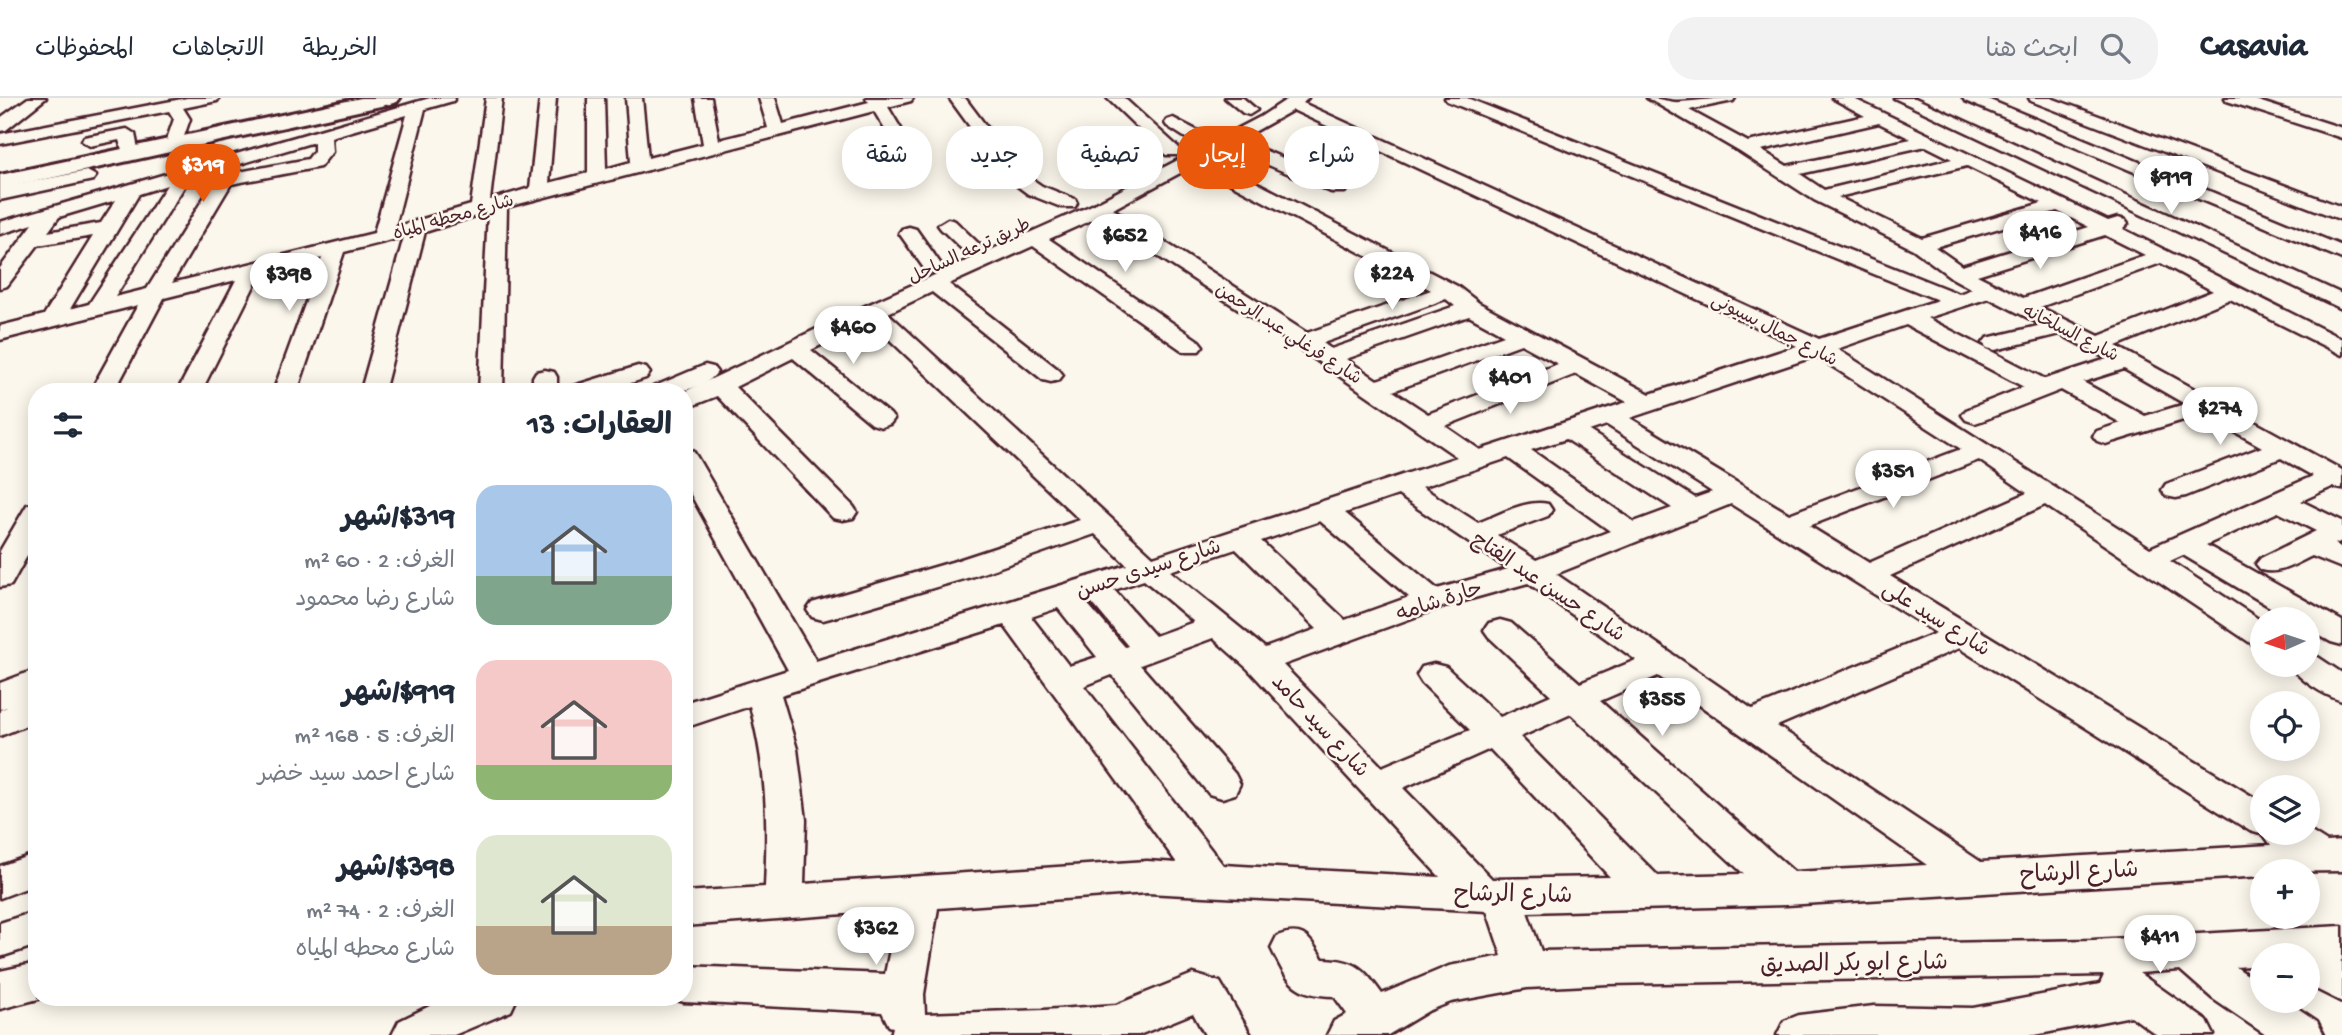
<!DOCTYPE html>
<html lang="ar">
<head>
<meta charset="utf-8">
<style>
  :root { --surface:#fff; --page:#f2f2f3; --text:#1f2937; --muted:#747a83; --line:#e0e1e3; --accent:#ea580c }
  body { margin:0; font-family:"Gochi Hand","Playpen Sans Arabic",sans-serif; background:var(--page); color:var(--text); direction:rtl; height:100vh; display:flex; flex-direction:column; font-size:26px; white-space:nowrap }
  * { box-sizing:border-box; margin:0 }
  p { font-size:23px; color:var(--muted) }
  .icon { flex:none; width:38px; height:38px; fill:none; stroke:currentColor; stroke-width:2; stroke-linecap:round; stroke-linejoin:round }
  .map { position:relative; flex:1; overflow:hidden; direction:ltr }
  .drawer { position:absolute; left:28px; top:285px; width:665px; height:623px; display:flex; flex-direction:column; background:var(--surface); border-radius:28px; box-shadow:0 4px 18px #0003; direction:rtl }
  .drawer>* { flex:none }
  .top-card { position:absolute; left:714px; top:28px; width:665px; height:63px; direction:rtl; display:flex; gap:14px }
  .needle { width:46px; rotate:267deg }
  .buttons { position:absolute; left:2250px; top:509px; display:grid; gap:14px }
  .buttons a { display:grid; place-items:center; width:70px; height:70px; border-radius:50%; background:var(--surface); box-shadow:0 4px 18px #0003; font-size:35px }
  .price { position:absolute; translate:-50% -60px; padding:0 16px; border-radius:24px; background:#fff; color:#222; font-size:23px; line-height:46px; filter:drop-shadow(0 2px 4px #0008) }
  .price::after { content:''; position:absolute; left:50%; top:42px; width:21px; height:16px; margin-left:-10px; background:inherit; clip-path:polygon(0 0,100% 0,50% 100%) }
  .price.selected { background:var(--accent); color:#fff }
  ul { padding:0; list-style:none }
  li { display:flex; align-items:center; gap:21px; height:175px; padding:0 21px }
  li span { display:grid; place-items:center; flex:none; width:196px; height:140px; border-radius:21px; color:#555 }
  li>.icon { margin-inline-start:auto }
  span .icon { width:84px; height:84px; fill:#fffc; stroke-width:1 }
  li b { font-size:30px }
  h2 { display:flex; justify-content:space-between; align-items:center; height:84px; padding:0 21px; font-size:30px }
  .pill { padding:0 24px; border-radius:28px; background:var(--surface); box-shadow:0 4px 18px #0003; font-size:24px; line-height:63px }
  .pill.selected { background:var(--accent); color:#fff }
  header { display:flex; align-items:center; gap:42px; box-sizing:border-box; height:98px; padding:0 35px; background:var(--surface); border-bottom:2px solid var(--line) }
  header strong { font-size:33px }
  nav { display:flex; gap:38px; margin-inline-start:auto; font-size:24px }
  .search { width:490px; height:63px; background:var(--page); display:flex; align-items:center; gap:18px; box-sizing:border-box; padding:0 24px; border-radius:28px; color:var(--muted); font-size:26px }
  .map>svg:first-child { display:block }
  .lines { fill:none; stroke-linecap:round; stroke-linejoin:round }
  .minor-casing { stroke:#4a1f2b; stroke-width:5 }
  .major-casing { stroke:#4a1f2b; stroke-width:6 }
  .minor { fill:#fbf7ec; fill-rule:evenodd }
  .major { fill:#fbf7ec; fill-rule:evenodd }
  .labels { text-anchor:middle; stroke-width:5; stroke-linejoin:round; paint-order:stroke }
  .far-street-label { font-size:18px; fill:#4a1f2b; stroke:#fbf7ec }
  .street-label { font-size:21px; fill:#4a1f2b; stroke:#fbf7ec }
  .near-street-label { font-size:24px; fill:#4a1f2b; stroke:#fbf7ec }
</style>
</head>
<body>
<header>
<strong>Casavia</strong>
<div class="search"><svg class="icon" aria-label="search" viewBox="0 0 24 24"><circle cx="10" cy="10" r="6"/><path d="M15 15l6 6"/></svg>ابحث هنا</div>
<nav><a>الخريطة</a><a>الاتجاهات</a><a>المحفوظات</a></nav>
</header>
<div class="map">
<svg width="2342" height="937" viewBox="0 0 2342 937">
  <rect width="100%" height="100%" fill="#fbf7ec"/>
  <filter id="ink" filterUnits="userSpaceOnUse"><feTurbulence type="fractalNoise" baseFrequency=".0143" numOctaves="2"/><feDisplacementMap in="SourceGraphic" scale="14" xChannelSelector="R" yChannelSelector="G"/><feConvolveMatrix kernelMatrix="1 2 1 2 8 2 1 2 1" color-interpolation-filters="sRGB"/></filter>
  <g filter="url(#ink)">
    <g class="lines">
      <g class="minor-casing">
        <g id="minor">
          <path d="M28,0H46L6,32L0,33V20Z"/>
          <path d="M187,0H219L217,3L183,10L190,21L183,41L175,46L167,41L174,21L169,13L0,46V36Z"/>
          <path d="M430,0H455L453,3L425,11L395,129L471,107L486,0H502L490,102L530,90L540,0H556L549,85L588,75V0H604L606,71L631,64L626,0H642L648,60L703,46L695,0H711L719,42L768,30L759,0H775L783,26L869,4L866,0H913L911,3L888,9L906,39L904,43H892L874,13L507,109L503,294H479L488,114L425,134L384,294L361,292L404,139L344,154L297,294H273L322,160L260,176L201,294H177L236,182L164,200L114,294H90L138,207L0,242V228L44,217L93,138L38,147L7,188L0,190V170L33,126L0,136V124L176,73L183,63L189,62L198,67ZM407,17L374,135L172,185L231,86L320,69L332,54L331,39ZM314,44V53L308,61L202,81L199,85L202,89L210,90L147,191L115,199L189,81ZM167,87L89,206L70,211L139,96ZM116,102L101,125L48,134L59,119Z"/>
          <path d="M949,0H965L1020,73L1042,88L1075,101L1077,105L1075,109H1061L1028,96L1008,81Z"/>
          <path d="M1107,0H1124L1178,49L1181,53L1178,57H1166Z"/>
          <path d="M1225,0H1243L1257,12L1249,17L1243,15Z"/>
          <path d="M1289,0H1308L1303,5L1819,241L1938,202L1447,3L1445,0H1467L1959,196L1972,191L1952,180L1913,151L1814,102L1740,54L1647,0C1658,0 1673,5 1679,4C1698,3 1716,0 1735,0L1733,3L1689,12L1748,44L1865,18L1832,0H1852L2108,123L2118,120L2125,122L2128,126L2123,131L2342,241V257L2230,201L2116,248L2342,372V391L2332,389L2301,403L2342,423V443L2335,446L2342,450V470L2312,458C2295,466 2279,477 2261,472L2256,466L2261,460L2316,433L2278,414L2206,447L2342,523V547L2331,544L2308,531V522H2292L2183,457L2170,463L2263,524V549L2252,546L2045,407L1890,478L2263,705V735H2308V732L2327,744L2342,743V773L2263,774V778L1786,807L1527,814L1541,853L2093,842L2342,828V862L2340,863L2342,864V904L2308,887V858H2263V867L2236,869L2263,888V903H2287L2317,923L2324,937H2266L2213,901L2180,872L2139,875L2207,923L2214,937H2157L2131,918L2035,937H1777L1784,923L1799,917L1874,908L1973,910L2100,886L2104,877L1608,886L1527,890L1451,904L1428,913L1388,937H1327L1334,923L1347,916L1334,898C1294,897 1288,885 1271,850L1277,838C1305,828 1309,841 1323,861C1357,862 1363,870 1382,896L1449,868L1502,858L1487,813L1147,795L938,810L924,896L925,916L1044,912L1116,907L1193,876L1220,884L1251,937H1205L1193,915L1139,937H891L893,929L889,928L882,914L684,904L670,900H684V868L885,876L898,812L684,828V794L765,789C768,722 767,673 750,608L684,630V605L788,572L684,384V351L693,353L697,359L816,563L1127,467L1095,436L974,478L834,519L823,522L812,519L807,512L812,505L952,464L1080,422L870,223L811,252L890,316L894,321L890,326L881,329L872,326L793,260L735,289L853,408L857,414L853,420L843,422L833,420L717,298L684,311V294L865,208L1092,107L1260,19ZM1293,12L1797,248L1650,296L1479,205L1457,188L1209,60L1227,49L1331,94H1345L1347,90L1345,86L1240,42ZM1879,25L1911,41L1787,68L1761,52ZM1926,48L1952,61L1824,92L1800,76ZM1195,67L1431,192L1307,235L1113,111ZM1967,68L2042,105L1922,140L1838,99ZM2057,113L2089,129L1962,168L1935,149ZM1098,119L1297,249L1457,359L1153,459L888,215L932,194L1043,282L1051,284L1059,282L1063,277L1059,272L949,186L1033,148L1183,253H1199L1203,248L1199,243L1049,141ZM2105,137L2145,157L2023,200L1977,177ZM2161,165L2213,193L2099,238L2040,209ZM1989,200L2042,227L1987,240L1983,245L1987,250L1995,252L2060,236L2107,261L2045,281L1927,220ZM1446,201L1455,208L1331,251L1323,245ZM1469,218L1504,237L1377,282L1346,261ZM1906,227L2024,289L1966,312L1962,317L1966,322L1975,325L1984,322L2061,292L2121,325L2097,333L2093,338L2097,343L2106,346L2115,343L2203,316L2262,349L2166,386L2162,392L2166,398L2176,400L2186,398L2281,360L2313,378L2150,450L1837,251ZM1521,246L1558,266L1428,316L1393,293ZM1816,258L1961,351L1789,416L1630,320ZM2124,271L2185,306L2145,318L2083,284ZM1576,276L1627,304L1480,352L1445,328ZM1607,327L1712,394L1695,400L1589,333ZM1566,341L1672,410L1634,424L1531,352ZM1508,360L1610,433L1536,462L1497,437L1548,418L1552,412L1548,406C1526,401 1499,417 1478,425L1422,389ZM1979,362L2027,395L1869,465L1809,428ZM1398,397L1508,471L1437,491L1345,415ZM1731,406L1936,535L1752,611L1556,476ZM1320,423L1409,499L1345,522L1261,443ZM1236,451L1317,531L1265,550L1170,473ZM1144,482L1194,524L1155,538L1114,492ZM1528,485L1636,562L1580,585L1511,525L1500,522L1489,525L1484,532L1489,539L1551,597L1500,619L1446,569L1434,566L1422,569L1417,577L1422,585L1470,632L1382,669L1283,567L1442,509ZM1088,500L1128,548L1125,549L1084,502ZM1058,510L1097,559L1069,568L1031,519ZM1004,527L1177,765L1147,763L804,786L806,722L797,651L781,597ZM1213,540L1248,571L1440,779L1223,767L1084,588L1112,577L1209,696L1222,700L1235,696L1240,686L1235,676L1140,567ZM1959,550L2250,733L2264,737L2271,747L1981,764L1777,628ZM1658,578L1927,767L1794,774L1600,603ZM1571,616L1744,776L1658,778L1520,639ZM1490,651L1610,779L1492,781L1403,690Z"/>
          <path d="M1894,0H1915L2342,196V211Z"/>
          <path d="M1963,0H1985L2342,148V161L1965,3Z"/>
          <path d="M2029,0H2051L2342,109V122L2031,3Z"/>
          <path d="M2225,0H2249L2342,30V40L2227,3Z"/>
          <path d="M1173,20L1204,36L1206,40L1204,44H1192L1167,28L1165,25L1167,22Z"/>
          <path d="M127,31L135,36L138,51L135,55H123L119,42L90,48L82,43L84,39Z"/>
          <path d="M87,73L96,78L93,82L0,102V90Z"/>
          <path d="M948,121L955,123L980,147L983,151L980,155H966L941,131L938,127Z"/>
          <path d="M909,129L916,131L940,165L943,169L940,173H926L899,135L902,131Z"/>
          <path d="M705,267L713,269L717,274C703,294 671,294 650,294L653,289Z"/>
          <path d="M638,268L646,270L650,275L646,280L604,294H567L570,289Z"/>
          <path d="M545,272L554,274L557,279V294H533V279L536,274Z"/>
          <path d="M37,405V440L11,487L0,489V453L27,407Z"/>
          <path d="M2308,557L2318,559L2342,575V603C2324,597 2300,583 2290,567H2308Z"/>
          <path d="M37,571V596L28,600L37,597V623L0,638V612L7,609L0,611V585Z"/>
          <path d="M37,755V786L0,800V768Z"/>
          <path d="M37,813V847L0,859V825Z"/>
          <path d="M37,865V900H42L0,911V873Z"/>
          <path d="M446,900H517L511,913L454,937H392L399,923Z"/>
        </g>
      </g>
      <g class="major-casing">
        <path id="major" d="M361,0H400L397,4L390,6L0,91V77Z"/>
      </g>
      <use href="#minor" class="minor"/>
      <use href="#major" class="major"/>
    </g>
  </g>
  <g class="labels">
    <g class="far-street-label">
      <text transform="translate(453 118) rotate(-16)" y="6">شارع محطه المياه</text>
      <text transform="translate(969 152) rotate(-25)" y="6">طريق ترعه الساحل</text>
      <text transform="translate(1775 231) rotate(27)" y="6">شارع جمال بسيونى</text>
      <text transform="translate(2071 234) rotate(27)" y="6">شارع السلخانه</text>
      <text transform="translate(1289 235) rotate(33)" y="6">شارع فرغلي عبد الرحمن</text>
    </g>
    <g class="street-label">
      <text transform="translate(1148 470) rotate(-18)" y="7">شارع سيدى حسن</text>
      <text transform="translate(1549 488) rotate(34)" y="7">شارع حسن عبد الفتاح</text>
      <text transform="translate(1439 502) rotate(-18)" y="7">حارة شامه</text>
      <text transform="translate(1937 520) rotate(32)" y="7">شارع سيد على</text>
      <text transform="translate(1321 627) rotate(47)" y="7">شارع سيد حامد</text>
    </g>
    <g class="near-street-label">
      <text transform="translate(2079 773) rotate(-3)" y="8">شارع الرشاح</text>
      <text transform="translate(1513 795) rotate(1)" y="8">شارع الرشاح</text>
      <text transform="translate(1854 864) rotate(-1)" y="8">شارع ابو بكر الصديق</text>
    </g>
  </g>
</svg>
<div class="buttons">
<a><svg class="needle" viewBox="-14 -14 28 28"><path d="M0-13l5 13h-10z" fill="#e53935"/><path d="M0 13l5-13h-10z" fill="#747a83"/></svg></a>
<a><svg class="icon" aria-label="locate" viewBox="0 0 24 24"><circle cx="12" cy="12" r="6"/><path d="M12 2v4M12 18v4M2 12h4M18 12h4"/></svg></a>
<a><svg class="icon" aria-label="layers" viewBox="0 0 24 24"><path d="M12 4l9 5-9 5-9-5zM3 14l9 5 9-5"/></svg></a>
<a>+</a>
<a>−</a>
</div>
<b class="price selected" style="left:203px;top:106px">$319</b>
<b class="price" style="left:2171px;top:118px">$919</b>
<b class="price" style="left:2040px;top:173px">$416</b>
<b class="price" style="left:1125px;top:176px">$652</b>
<b class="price" style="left:1392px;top:214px">$224</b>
<b class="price" style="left:289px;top:215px">$398</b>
<b class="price" style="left:853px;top:268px">$460</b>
<b class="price" style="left:1510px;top:318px">$401</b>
<b class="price" style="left:2220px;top:349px">$274</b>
<b class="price" style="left:1893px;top:412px">$351</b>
<b class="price" style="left:1662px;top:640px">$355</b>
<b class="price" style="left:876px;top:869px">$362</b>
<b class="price" style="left:2160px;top:877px">$411</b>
<div class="top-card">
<a class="pill">شراء</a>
<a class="pill selected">إيجار</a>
<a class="pill">تصفية</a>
<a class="pill">جديد</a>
<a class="pill">شقة</a>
</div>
<section class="drawer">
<h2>العقارات: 13<svg class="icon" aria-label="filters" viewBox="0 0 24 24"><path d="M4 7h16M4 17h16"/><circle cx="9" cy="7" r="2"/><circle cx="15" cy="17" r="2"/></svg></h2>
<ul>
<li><span style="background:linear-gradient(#a9c7e8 65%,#7fa58c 0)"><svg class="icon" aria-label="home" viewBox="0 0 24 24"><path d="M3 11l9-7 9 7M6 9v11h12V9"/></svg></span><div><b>$319/شهر</b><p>الغرف: 2 · 60 m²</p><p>شارع رضا محمود</p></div></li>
<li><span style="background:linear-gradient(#f6c9c9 75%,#8fb573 0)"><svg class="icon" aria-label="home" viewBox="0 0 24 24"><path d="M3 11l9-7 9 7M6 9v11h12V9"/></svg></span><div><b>$919/شهر</b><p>الغرف: 5 · 168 m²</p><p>شارع احمد سيد خضر</p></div></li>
<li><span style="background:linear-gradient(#dfe7d0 65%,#b9a48a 0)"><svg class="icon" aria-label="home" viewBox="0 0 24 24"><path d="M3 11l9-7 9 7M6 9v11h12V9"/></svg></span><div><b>$398/شهر</b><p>الغرف: 2 · 74 m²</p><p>شارع محطه المياه</p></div></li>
</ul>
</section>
</div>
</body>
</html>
